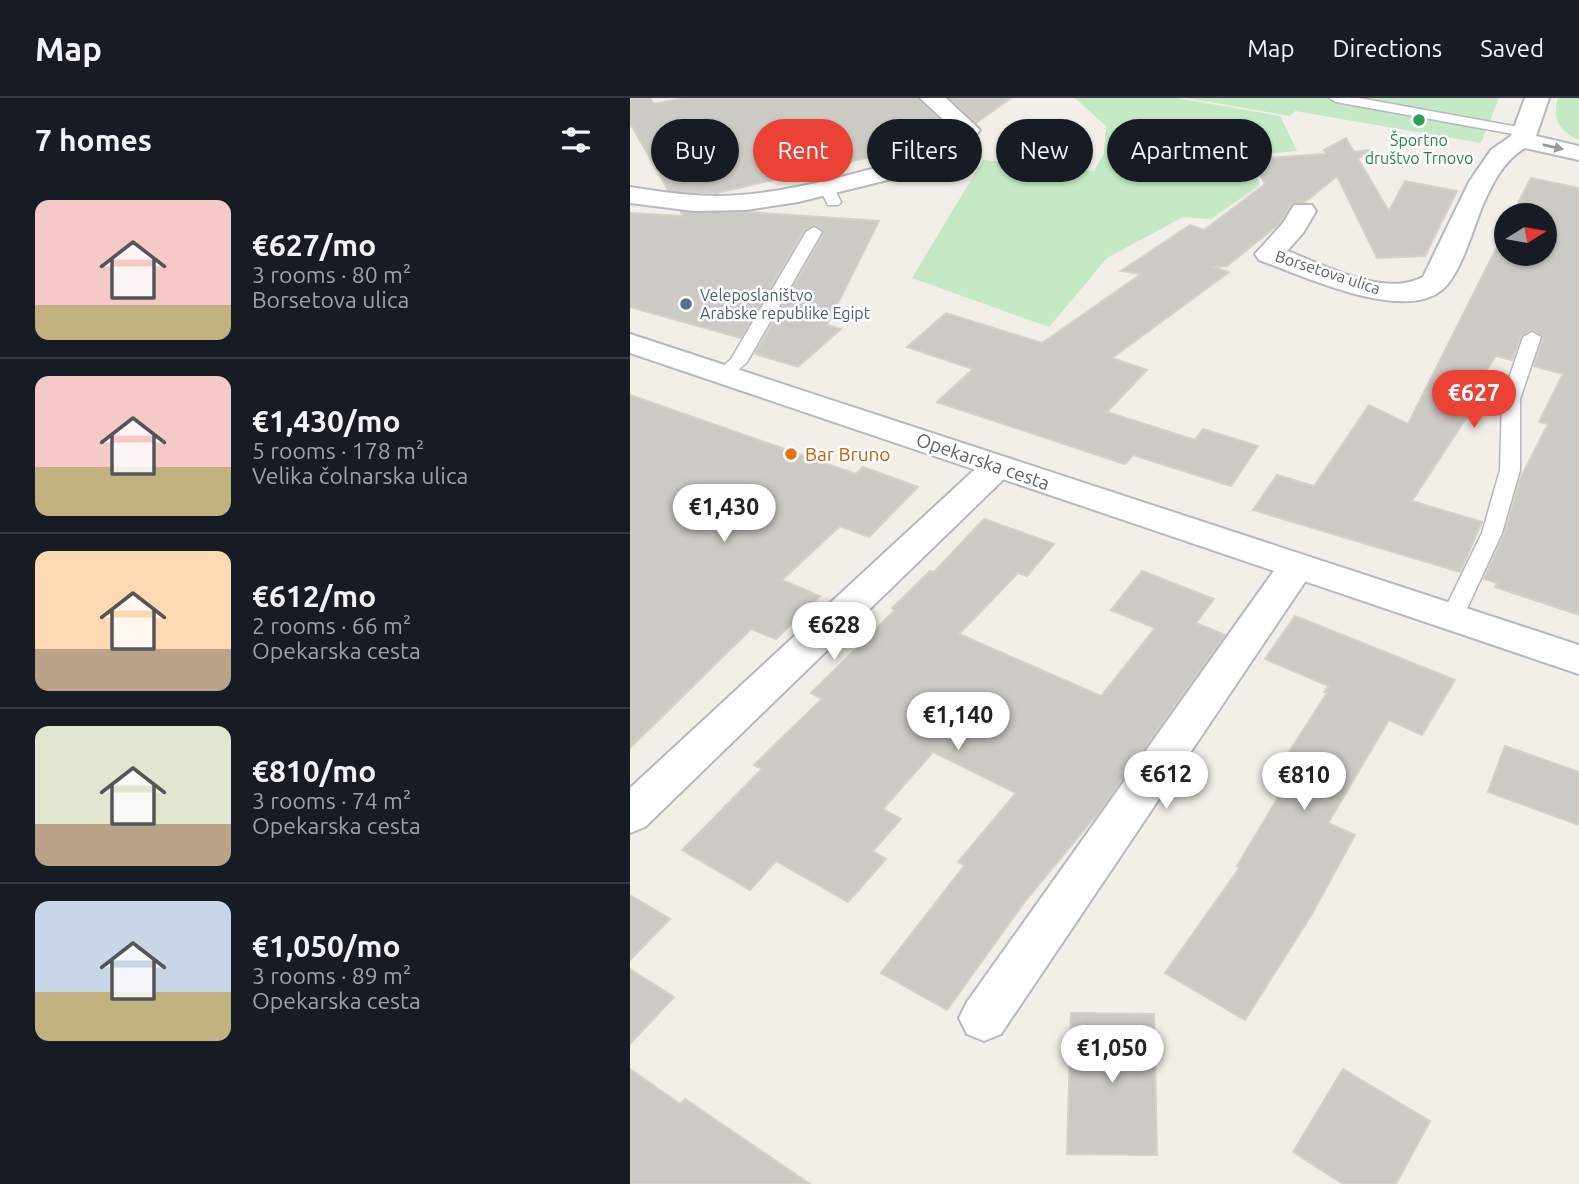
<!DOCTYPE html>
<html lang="en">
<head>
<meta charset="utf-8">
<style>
  :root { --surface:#171b24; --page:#242831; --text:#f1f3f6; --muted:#9ea1a6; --line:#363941; --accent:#ea4335 }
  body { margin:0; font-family:Ubuntu,sans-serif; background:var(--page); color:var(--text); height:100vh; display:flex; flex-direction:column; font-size:26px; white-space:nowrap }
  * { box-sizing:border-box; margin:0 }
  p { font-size:23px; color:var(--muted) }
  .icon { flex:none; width:38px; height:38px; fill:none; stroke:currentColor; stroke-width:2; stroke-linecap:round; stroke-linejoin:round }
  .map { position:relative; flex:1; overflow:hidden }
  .sheet { display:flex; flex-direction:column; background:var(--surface); width:630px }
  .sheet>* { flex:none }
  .banner { position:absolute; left:21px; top:21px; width:665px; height:63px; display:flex; gap:14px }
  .needle { width:46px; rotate:79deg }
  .fabs { position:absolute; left:864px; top:105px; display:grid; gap:14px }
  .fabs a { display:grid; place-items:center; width:63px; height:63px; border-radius:50%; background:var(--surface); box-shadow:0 2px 5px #0004; font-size:35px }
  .price { position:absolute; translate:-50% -60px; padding:0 16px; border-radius:24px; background:#fff; color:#222; font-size:23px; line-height:46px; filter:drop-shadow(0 2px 4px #0008) }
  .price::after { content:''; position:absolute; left:50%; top:42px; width:21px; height:16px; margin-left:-10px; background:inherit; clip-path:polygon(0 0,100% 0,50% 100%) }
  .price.selected { background:var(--accent); color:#fff }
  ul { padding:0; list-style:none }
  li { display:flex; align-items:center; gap:21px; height:175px; padding:0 35px }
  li+li { border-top:2px solid var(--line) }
  li span { display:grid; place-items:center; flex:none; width:196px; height:140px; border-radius:14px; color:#555 }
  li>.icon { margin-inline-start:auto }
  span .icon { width:84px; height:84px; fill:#fffc; stroke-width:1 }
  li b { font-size:30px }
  h2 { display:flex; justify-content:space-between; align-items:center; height:84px; padding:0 35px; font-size:30px }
  .chip { padding:0 24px; border-radius:32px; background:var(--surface); box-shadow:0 2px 5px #0004; font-size:24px; line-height:63px }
  .chip.selected { background:var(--accent); color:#fff }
  header { display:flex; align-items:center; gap:42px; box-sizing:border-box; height:98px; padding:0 35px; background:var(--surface); border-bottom:2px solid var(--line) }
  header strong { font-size:33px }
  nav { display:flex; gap:38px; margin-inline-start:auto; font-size:24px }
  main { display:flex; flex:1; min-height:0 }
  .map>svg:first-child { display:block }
  .green { fill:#c5e8c5 }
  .building { fill:#cccac5; stroke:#d6d1c6; stroke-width:2 }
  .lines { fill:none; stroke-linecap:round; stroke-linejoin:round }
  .service-casing { stroke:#b5b8bc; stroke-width:3 }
  .minor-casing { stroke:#b5b8bc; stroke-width:4 }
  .tertiary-casing { stroke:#b5b8bc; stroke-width:4 }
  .service { fill:#fff; fill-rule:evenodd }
  .minor { fill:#fff; fill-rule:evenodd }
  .tertiary { fill:#fff; fill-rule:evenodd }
  .oneway { fill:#979a9d }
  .leisure-dot { fill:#2e9e5b; stroke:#fff; stroke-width:2.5 }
  .service-dot { fill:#5c6f8a; stroke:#fff; stroke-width:2.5 }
  .food-dot { fill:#e8710a; stroke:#fff; stroke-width:2.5 }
  .labels { text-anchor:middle; stroke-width:5; stroke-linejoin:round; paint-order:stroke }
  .far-leisure-label { font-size:16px; fill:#27864d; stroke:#fff }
  .far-street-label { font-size:16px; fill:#5f6368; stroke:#fff }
  .far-service-label { font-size:16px; fill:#4e5e75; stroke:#fff; text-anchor:start }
  .food-label { font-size:19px; fill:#c56008; stroke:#fff; text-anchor:start }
  .street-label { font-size:19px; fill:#5f6368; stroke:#fff }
</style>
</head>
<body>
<header>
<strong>Map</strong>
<nav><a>Map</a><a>Directions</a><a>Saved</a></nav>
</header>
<main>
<section class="sheet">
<h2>7 homes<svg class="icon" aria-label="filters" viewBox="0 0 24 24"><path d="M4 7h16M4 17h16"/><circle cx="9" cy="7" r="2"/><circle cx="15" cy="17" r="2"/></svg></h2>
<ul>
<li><span style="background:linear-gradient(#f6c9c9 75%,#c2b280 0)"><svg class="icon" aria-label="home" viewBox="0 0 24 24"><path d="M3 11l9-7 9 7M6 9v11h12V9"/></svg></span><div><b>€627/mo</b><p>3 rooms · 80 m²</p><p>Borsetova ulica</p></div></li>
<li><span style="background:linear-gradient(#f6c9c9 65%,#c2b280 0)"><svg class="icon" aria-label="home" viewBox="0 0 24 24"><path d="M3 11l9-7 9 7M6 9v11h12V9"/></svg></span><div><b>€1,430/mo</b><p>5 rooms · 178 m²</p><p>Velika čolnarska ulica</p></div></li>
<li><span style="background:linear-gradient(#ffd9b3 70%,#b9a48a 0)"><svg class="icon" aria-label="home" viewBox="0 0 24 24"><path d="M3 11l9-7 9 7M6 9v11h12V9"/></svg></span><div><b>€612/mo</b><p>2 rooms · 66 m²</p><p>Opekarska cesta</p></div></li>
<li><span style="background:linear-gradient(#dfe7d0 70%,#b9a48a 0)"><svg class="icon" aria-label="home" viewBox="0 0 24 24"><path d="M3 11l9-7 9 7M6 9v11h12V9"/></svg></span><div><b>€810/mo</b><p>3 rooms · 74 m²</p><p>Opekarska cesta</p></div></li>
<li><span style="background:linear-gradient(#c9d6e8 65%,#c2b280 0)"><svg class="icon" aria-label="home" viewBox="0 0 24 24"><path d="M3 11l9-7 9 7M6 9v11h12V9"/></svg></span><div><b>€1,050/mo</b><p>3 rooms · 89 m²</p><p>Opekarska cesta</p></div></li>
</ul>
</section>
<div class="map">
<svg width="949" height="1086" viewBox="0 0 949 1086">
  <rect width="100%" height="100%" fill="#f1efe8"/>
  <g class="green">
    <path d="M445,0H547L650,18L667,53L615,58L630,87L581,121L553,119L477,160L419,229L282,180L353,62L464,73L474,56L476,28Z"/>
    <path d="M557,0H869L851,45L665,13L660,18Z"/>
    <path d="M928,0H949V42C929,33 922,21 928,0Z"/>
  </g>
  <g class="building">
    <path d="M0,0H20L24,6L54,0H287L327,38L313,48L272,58L266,53L87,95L45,93L38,92L0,25Z"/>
    <path d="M320,0H381L346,25Z"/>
    <path d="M716,40L724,54L739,52L728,61L759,113L775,83L827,93L795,158L747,160L707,78L675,104L662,106L649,126L597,168L583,169L599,174L482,260L517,272L477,314L565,342L573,331L628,348L601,388L503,357L495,366L307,304L343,271L277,249L316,215L412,245L511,176L491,173L560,127L574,132L635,86L622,61L696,56L694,52Z"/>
    <path d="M901,80L949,90V517L865,489L867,485L854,481L874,436L890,381L918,326L909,324L933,276L904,268L913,240L903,232L891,238L882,262L866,258L828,314L838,317L782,403L852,424L830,474L623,412L647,377L684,388L739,307L778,326L877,129V156H915V117H882Z"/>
    <path d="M51,114H119L249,123L197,227L211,231L168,269L125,256L194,135L185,127L174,133L111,240L0,209V115L53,118Z"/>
    <path d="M0,297L226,376L233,369L288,389L239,439L210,428L152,482L190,498L146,541L121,531L0,650Z"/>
    <path d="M354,421L424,446L397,478L388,475L329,536L471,598L525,530L481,512L512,473L584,501L566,525L595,537L469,714L396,802L317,912L251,875L334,768L328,764L386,695L303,654L253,711L271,721L243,753L256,761L218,804L146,763L120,792L52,752L132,671L124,667L192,601L181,595L265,512L262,510L300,473L304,474Z"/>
    <path d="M665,518L825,582L792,637L759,622L698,725L725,737L682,816L615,922L535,875L610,769L607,768L661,678L648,671L697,595L694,594L699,588L635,561Z"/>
    <path d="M875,648L949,674V727L858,694Z"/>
    <path d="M0,797L40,821L0,862Z"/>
    <path d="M0,871L44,899L0,946Z"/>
    <path d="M441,915L524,916L527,1057L437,1056Z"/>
    <path d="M0,971L50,1006L55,1001L180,1086H0Z"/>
    <path d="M713,971L800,1023L766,1086H713L663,1054Z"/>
  </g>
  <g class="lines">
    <g class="service-casing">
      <g id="service">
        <path d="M699,0H729L894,30L901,34L894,38L706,4Z"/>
        <path d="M197,84L202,86L211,104L208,107H198L189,89Z"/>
        <path d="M184,129L192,134L117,264L100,280H88L85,276L101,261L176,134Z"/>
        <path d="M902,234L911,239L890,301V372L872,435L833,519L830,525H814L811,519L852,435L870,372L872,301L893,239Z"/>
      </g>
    </g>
    <g class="minor-casing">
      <g id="minor">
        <path d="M290,0H316L350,32L346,37H330Z"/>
        <path d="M895,0H919L906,38L949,48V62L895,50C873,63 862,86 852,109C843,131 831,175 813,191C774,226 671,177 629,162L625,156L653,125L664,107H682L686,113L673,135L657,153C695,167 753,200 793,179L839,84L861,52L881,38Z"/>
        <path d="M269,64L278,67L282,72L278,77L168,104L116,112L64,113L0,105V89C30,94 60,98 90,98C151,97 210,79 269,64Z"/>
        <path d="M368,358L380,361L385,368L380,375L15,729L0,735V690L356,361Z"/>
        <path d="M666,457L679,460L684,469L679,478L371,936L354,943L337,936L329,920L337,904L653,460Z"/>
      </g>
    </g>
    <g class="tertiary-casing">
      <path id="tertiary" d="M0,236L949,547V576L0,255Z"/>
    </g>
    <use href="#service" class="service"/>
    <use href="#minor" class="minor"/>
    <use href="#tertiary" class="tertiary"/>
  </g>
  <defs><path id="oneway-solid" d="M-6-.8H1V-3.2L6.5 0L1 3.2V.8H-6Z" transform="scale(1.75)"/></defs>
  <use class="oneway" href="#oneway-solid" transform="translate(923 49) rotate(13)"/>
  <circle class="leisure-dot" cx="789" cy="22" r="7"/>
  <circle class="service-dot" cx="56" cy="206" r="7"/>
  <circle class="food-dot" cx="161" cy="356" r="7"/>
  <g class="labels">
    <g class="far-leisure-label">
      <text x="789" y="48">Športno<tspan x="789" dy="18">društvo Trnovo</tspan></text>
    </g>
    <g class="far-street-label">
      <text transform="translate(698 174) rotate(18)" y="6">Borsetova ulica</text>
    </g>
    <g class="far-service-label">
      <text x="70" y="203">Veleposlaništvo<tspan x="70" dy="18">Arabske republike Egipt</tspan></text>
    </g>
    <g class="food-label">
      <text x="175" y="363">Bar Bruno</text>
    </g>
    <g class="street-label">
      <text transform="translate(353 363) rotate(19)" y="7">Opekarska cesta</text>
    </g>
  </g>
</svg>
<div class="fabs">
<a><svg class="needle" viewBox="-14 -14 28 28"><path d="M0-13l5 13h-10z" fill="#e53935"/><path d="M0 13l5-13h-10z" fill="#9ea1a6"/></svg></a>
</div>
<b class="price selected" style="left:844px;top:332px">€627</b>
<b class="price" style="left:94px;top:446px">€1,430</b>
<b class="price" style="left:204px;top:564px">€628</b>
<b class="price" style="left:328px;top:654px">€1,140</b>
<b class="price" style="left:536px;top:713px">€612</b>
<b class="price" style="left:674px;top:714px">€810</b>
<b class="price" style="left:482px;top:987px">€1,050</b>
<div class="banner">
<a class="chip">Buy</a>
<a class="chip selected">Rent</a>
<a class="chip">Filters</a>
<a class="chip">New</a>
<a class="chip">Apartment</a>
</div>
</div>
</main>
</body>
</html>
